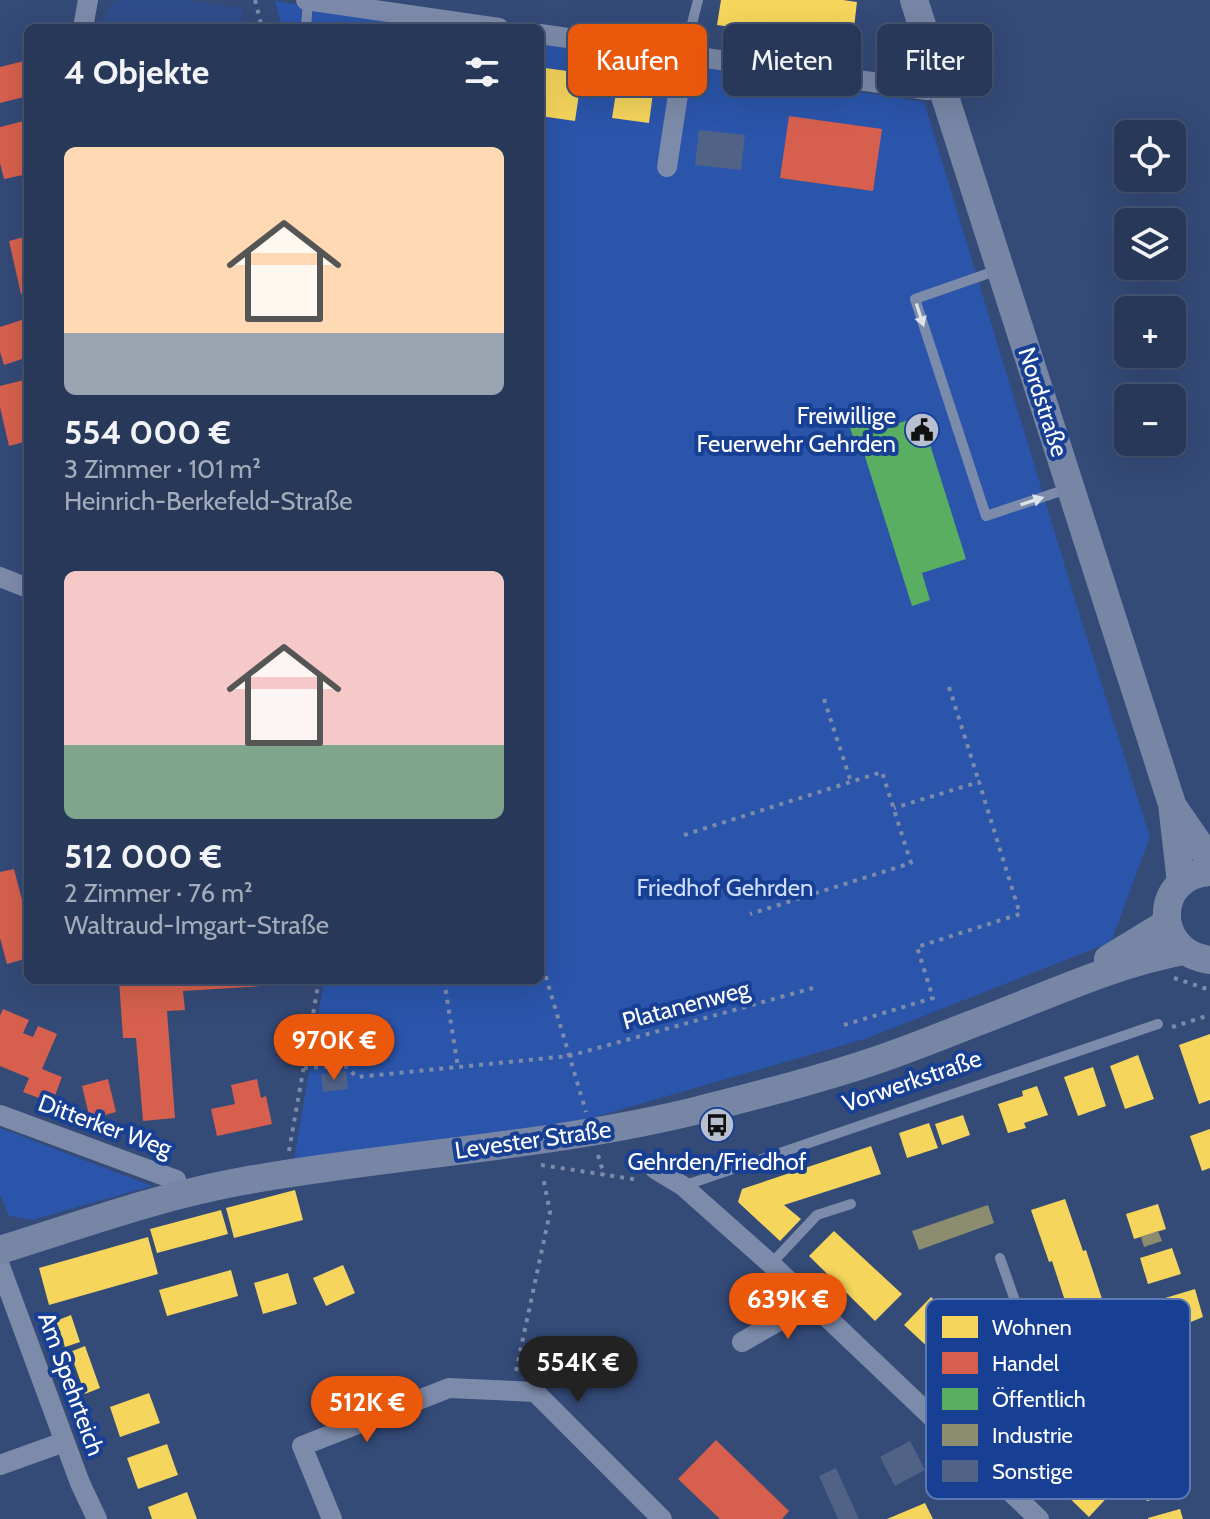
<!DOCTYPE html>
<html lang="de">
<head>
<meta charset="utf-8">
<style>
  :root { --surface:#273859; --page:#334362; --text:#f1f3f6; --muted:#a4acba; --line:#43526f; --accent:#ea580c }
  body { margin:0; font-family:Cabin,sans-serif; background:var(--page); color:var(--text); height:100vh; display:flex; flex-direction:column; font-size:30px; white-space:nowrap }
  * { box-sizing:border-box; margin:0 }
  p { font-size:26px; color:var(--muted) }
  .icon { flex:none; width:44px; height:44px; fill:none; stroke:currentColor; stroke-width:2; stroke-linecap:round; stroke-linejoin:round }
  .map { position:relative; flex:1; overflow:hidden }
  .panel { position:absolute; left:24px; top:24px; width:520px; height:960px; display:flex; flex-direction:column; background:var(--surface); border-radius:12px; box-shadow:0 8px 32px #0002,0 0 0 2px var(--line) }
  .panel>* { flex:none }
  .banner { position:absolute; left:568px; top:24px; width:522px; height:72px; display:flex; gap:16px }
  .controls { position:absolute; left:1114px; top:120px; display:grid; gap:16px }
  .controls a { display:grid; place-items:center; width:72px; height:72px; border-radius:12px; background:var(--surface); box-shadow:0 8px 32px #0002,0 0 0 2px var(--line); font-size:40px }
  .price { position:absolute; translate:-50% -68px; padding:0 18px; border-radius:28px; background:var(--accent); color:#fff; font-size:26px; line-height:52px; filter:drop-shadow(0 2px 4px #0008) }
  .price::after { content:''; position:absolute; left:50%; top:48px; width:24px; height:18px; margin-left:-12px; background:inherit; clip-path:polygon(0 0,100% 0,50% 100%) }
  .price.selected { background:#222; color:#fff }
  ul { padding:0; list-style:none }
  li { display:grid; align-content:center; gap:16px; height:424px; padding:0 40px }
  li span { display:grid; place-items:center; height:248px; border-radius:12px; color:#555 }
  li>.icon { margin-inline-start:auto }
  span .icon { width:144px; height:144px; fill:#fffc; stroke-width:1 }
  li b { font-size:34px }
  h2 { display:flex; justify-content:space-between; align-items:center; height:96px; padding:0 40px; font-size:34px }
  .tag { padding:0 28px; border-radius:12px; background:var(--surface); box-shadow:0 8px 32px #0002,0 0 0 2px var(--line); font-size:28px; line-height:72px }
  .tag.selected { background:var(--accent); color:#fff }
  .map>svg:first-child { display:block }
  .green { fill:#2b55ab }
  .water { fill:#304d8b }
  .homes { fill:#f6d55c }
  .shops { fill:#d6604d }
  .public { fill:#5aae61 }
  .industry { fill:#8c8c6e }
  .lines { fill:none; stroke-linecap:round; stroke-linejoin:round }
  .stream { stroke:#304d8b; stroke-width:6 }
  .building { fill:#516287 }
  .path { stroke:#7d8baa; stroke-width:4; stroke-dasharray:4 6; stroke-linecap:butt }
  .lane { stroke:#7d8baa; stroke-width:10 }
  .street { stroke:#7d8baa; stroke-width:20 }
  .secondary { stroke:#7886a6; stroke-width:28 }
  .oneway { fill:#dee2ea }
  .labels { text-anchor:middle; stroke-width:8; stroke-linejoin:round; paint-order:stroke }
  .street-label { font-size:24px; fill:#fff; stroke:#173f94 }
  .poi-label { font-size:24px; fill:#fff; stroke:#173f94; text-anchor:end }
  .park-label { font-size:24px; fill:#cfdefc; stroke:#173f94 }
  .key { fill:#173f94; stroke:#5d79b4; stroke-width:2 }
  .key-label { font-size:22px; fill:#fff }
</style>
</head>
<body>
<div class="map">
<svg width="1210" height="1519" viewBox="0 0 1210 1519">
  <rect width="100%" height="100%" fill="#344a77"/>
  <g class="green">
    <path d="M275,1L450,28H282Z"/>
    <path d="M540,42L924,102L1081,619L1150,837L1111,942L868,1038L588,1119L294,1161L324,980H540Z"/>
    <path d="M0,1128L152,1186L32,1220L9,1216L0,1194Z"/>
  </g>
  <path class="water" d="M118,0H182L243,8L241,28H99L108,9Z"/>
  <g class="homes">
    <path d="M721,0H843L857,2L852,44L717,25Z"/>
    <path d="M545,68L582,73L575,121L540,116Z"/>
    <path d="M618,80L654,85L649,123L612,118Z"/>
    <path d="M1210,1034V1100L1199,1104L1179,1045Z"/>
    <path d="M1138,1055L1154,1099L1125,1109L1110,1066Z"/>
    <path d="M1093,1067L1106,1106L1078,1116L1064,1077Z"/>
    <path d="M1037,1086L1048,1115L1024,1123L1026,1128L1008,1133L998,1104L1023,1096L1022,1091Z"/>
    <path d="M963,1115L970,1135L942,1145L935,1124Z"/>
    <path d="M929,1123L938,1148L907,1158L899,1133Z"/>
    <path d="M1210,1129V1168L1202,1171L1190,1136Z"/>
    <path d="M871,1146L881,1174L784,1205L801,1219L780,1241L738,1202L742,1189Z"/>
    <path d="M295,1190L303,1220L234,1238L226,1208Z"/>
    <path d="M1065,1199L1083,1251L1086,1250L1102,1299L1068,1310L1052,1261L1049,1262L1031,1210Z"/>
    <path d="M1158,1204L1166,1229L1134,1239L1126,1214Z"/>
    <path d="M221,1210L228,1234L157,1253L150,1229Z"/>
    <path d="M834,1231L902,1294L875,1321L809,1256Z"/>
    <path d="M148,1237L158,1274L49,1305L39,1268Z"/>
    <path d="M1172,1248L1181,1274L1148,1284L1140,1258Z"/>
    <path d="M343,1265L355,1293L326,1306L313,1278Z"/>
    <path d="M231,1270L238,1296L167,1316L159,1290Z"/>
    <path d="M288,1273L297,1304L263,1314L254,1283Z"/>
    <path d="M1195,1289L1203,1317L1181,1326V1324L1171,1327L1162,1299Z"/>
    <path d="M931,1297L1011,1371L985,1400L904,1325Z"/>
    <path d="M71,1315L80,1342L65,1347L56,1321Z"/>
    <path d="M85,1346L100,1388L85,1394L70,1352Z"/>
    <path d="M149,1393L160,1423L120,1437L110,1407Z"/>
    <path d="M1032,1418L1076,1460L1079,1457L1114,1490L1089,1517L1057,1486L1053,1489L1007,1445Z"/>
    <path d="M167,1444L178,1475L138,1489L127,1458Z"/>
    <path d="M1185,1472L1189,1489L1147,1501L1136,1488Z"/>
    <path d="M187,1492L197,1519H152L148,1507Z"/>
    <path d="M925,1503L933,1519H887Z"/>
    <path d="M1180,1509L1183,1519H1148V1518Z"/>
  </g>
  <g class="shops">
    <path d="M28,60V96L0,103V67Z"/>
    <path d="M789,116L882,129L873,191L780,178Z"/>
    <path d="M28,120V174L4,179L0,163V127Z"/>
    <path d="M28,236V292L21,294L9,241Z"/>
    <path d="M28,318V357L4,365L0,352V327Z"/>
    <path d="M28,379V441L9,446L0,407V386Z"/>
    <path d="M14,869L28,923V958L7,964L0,938V872Z"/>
    <path d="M119,980H295V984L183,991L185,1010L167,1011L175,1118L143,1121L136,1038H123Z"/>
    <path d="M3,1009L29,1020L23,1033L33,1037L38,1026L57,1034L42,1069L62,1077L52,1103L23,1092L29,1078L0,1066V1016Z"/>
    <path d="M108,1079L116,1112L90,1119L82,1086Z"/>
    <path d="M257,1079L261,1098L266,1096L272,1124L217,1136L211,1109L235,1104L231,1085Z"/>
    <path d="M716,1440L789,1511L782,1519H720L678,1479Z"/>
  </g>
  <path class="public" d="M868,402L877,430L921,416L966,559L922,573L930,600L912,606L863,450L866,449L864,443L856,446L844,409Z"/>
  <g class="industry">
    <path d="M988,1205L994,1223L919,1250L912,1231Z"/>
    <path d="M1158,1231L1162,1241L1144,1247L1141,1237Z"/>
  </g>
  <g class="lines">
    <path class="stream" d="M277,24L278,28"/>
  </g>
  <g class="building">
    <path d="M699,130L745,135L741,170L695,165Z"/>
    <path d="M346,1071L348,1089L323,1092L321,1074Z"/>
    <path d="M910,1441L925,1470L895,1486L880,1457Z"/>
    <path d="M836,1468L859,1519H838L819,1476Z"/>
  </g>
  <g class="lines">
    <g class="path">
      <path d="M255,0L262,28"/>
      <path d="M949,687L979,782"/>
      <path d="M824,699L851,782"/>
      <path d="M684,835L882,772L911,863L750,914"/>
      <path d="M540,957L586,1112"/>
      <path d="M1174,978L1210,990"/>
      <path d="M444,980L458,1067"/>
      <path d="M844,1025L933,998L917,947L1020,914L979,782L894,808"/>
      <path d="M1172,1027L1210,1015"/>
      <path d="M304,1068L345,1066L357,1077L569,1056L813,988"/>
      <path d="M289,1151L319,980"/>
      <path d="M598,1155L604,1175"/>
      <path d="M541,1165L639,1180"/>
      <path d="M516,1371L550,1212L543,1177"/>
      <path d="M1025,1397L1042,1413L1070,1423"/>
    </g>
    <g class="lane">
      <path d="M306,28L308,0"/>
      <path d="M684,55L698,0"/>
      <path d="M998,270L915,299L986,516L1070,488"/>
      <path d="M683,1186L1158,1024"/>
      <path d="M771,1264L817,1215L851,1204"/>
      <path d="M961,1445L1038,1366L1000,1258"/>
    </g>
    <g class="street">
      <path d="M306,0L499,28"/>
      <path d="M83,28L88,0"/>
      <path d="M540,34L927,90L941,85"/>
      <path d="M667,167L684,55"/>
      <path d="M0,577L28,588"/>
      <path d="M0,1115L176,1180L180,1196"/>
      <path d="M655,1169L683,1186L771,1264L1039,1519"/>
      <path d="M0,1266L80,1483L97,1519"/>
      <path d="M742,1342L812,1302"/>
      <path d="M0,1465L64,1442"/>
      <path d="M332,1519L302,1446L449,1388L535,1392L662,1519"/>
    </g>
    <g class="secondary">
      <path d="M914,0L1172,804L1181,883"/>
      <path d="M1174,808L1210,860"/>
      <path d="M1210,872C1153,875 1152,953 1210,960"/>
      <path d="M1108,959L1167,923"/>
      <path d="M0,1250C80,1225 160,1196 243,1181C394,1154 549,1147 699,1110C758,1095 818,1080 877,1060C912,1048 946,1034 980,1021C1047,996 1113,964 1184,951"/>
    </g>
  </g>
  <defs><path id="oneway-solid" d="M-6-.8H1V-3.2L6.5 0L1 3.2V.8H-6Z" transform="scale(2)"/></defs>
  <g class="oneway">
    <use href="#oneway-solid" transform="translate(920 315) rotate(72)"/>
    <use href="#oneway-solid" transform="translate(1032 501) rotate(-18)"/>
  </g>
  <defs>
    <g id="civic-disc" transform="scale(1.8)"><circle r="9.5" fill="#b8c0cf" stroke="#173f94"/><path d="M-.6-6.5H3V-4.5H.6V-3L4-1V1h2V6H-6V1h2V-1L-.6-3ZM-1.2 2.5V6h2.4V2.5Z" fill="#111"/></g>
    <g id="bus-disc" transform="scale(1.8)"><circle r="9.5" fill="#b8c0cf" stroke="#173f94"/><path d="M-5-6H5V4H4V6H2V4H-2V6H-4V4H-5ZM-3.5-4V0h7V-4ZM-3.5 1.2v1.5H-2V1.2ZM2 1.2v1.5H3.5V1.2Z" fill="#111"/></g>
  </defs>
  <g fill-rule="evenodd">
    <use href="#civic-disc" x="922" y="430"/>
    <use href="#bus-disc" x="717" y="1125"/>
  </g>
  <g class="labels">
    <g class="street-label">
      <text transform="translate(1043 402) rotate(72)" y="8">Nordstraße</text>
      <text transform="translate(686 1005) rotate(-15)" y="8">Platanenweg</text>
      <text transform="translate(912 1081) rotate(-19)" y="8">Vorwerkstraße</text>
      <text transform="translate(105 1126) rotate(20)" y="8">Ditterker Weg</text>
      <text transform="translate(533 1140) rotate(-8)" y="8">Levester Straße</text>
      <text transform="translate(71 1384) rotate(70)" y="8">Am Spehrteich</text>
    </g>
    <g class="poi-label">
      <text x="896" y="424">Freiwillige<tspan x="896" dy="28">Feuerwehr Gehrden</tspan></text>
      <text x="717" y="1170" text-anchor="middle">Gehrden/Friedhof</text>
    </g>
    <g class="park-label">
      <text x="725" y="896">Friedhof Gehrden</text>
    </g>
  </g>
  <rect x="926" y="1299" width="264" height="200" rx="12" class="key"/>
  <rect x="942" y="1316" width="36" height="22" fill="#f6d55c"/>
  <rect x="942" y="1352" width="36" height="22" fill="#d6604d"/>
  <rect x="942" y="1388" width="36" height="22" fill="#5aae61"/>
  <rect x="942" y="1424" width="36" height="22" fill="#8c8c6e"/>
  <rect x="942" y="1460" width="36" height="22" fill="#516287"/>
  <g class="key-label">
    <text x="992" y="1335">Wohnen</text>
    <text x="992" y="1371">Handel</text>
    <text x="992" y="1407">Öffentlich</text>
    <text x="992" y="1443">Industrie</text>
    <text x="992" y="1479">Sonstige</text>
  </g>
</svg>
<div class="controls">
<a><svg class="icon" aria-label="locate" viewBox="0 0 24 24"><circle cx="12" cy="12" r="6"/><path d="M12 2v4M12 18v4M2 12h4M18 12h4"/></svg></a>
<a><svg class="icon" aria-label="layers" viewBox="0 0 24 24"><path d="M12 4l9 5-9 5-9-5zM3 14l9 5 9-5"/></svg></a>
<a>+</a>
<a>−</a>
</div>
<b class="price" style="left:334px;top:1082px">970K €</b>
<b class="price" style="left:788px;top:1341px">639K €</b>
<b class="price selected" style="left:578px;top:1404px">554K €</b>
<b class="price" style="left:367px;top:1444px">512K €</b>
<div class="banner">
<a class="tag selected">Kaufen</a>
<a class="tag">Mieten</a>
<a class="tag">Filter</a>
</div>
<section class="panel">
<h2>4 Objekte<svg class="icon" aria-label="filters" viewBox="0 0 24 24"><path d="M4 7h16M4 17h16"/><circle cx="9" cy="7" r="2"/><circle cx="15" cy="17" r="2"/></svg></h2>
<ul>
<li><span style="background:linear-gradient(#ffd9b3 75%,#9aa5b1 0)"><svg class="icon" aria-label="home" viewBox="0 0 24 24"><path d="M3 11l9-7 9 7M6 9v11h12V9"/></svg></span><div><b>554 000 €</b><p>3 Zimmer · 101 m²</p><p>Heinrich-Berkefeld-Straße</p></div></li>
<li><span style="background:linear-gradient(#f6c9c9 70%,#7fa58c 0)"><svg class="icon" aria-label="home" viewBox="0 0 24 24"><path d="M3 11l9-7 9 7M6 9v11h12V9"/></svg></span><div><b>512 000 €</b><p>2 Zimmer · 76 m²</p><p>Waltraud-Imgart-Straße</p></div></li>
</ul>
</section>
</div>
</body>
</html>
